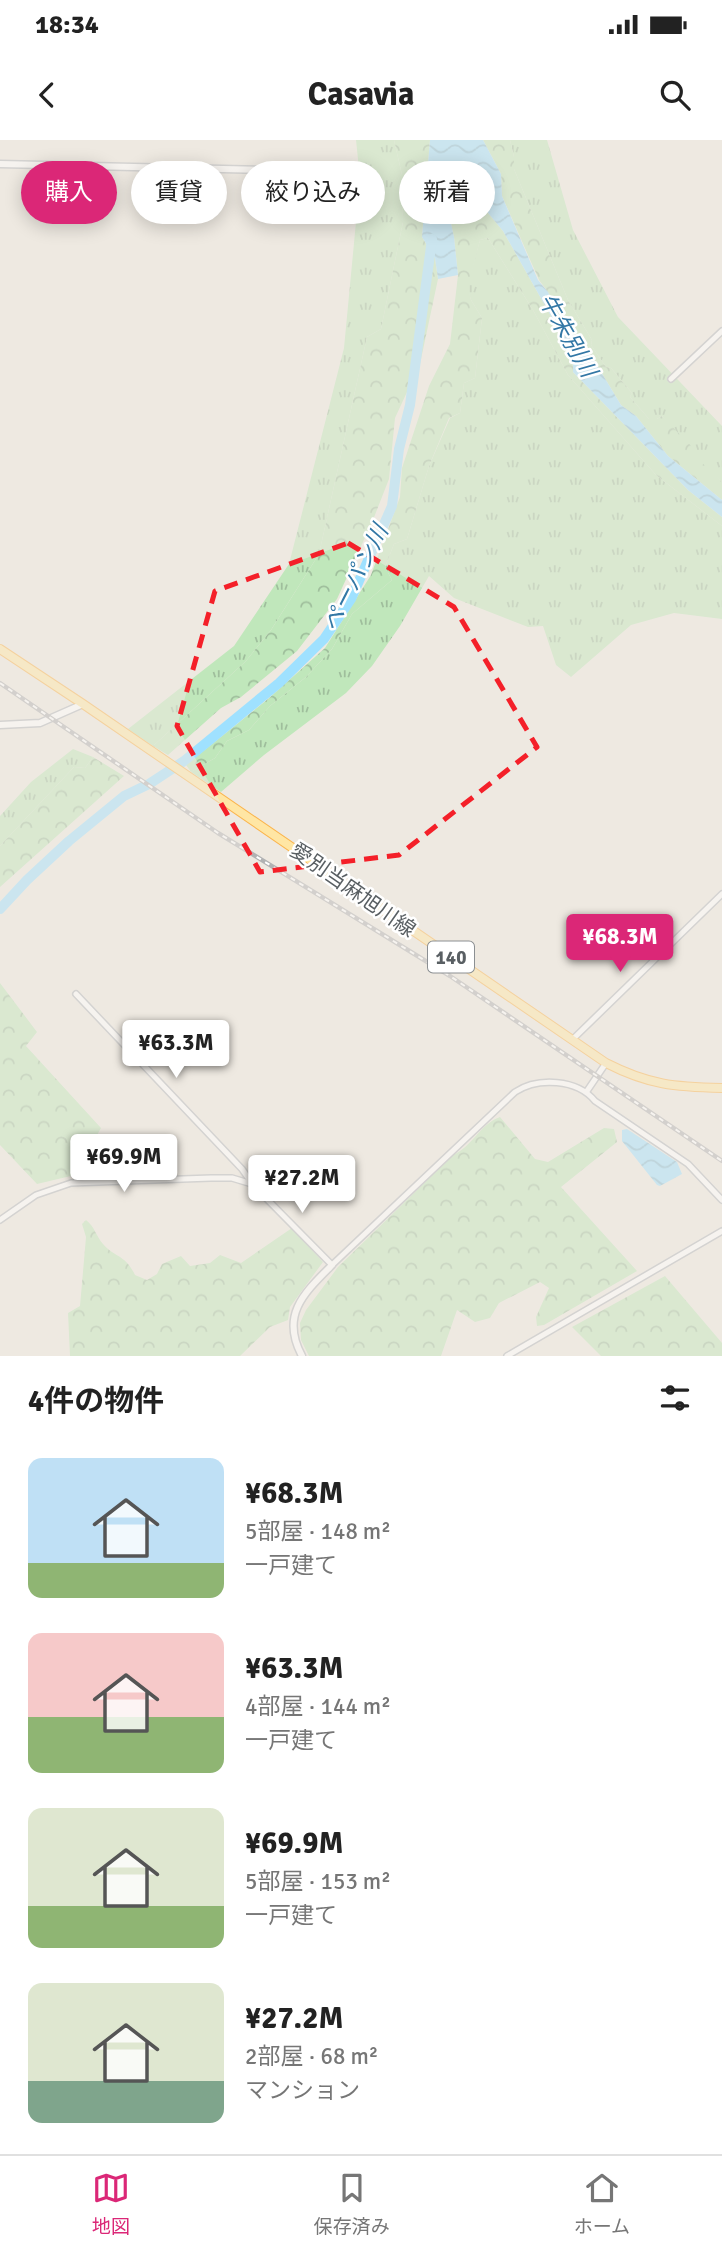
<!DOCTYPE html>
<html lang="ja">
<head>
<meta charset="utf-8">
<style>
  :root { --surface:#fff; --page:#f6f6f6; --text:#222; --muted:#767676; --line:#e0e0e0; --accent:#db2777 }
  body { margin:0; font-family:Signika,"Noto Sans JP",sans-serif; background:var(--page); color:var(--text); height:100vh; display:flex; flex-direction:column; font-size:26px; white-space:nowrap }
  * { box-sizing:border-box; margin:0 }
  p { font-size:23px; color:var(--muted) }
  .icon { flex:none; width:38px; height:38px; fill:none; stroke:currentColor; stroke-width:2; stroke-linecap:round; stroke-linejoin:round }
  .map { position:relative; height:1216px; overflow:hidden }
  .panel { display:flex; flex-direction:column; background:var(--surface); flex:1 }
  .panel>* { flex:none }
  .banner { position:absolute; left:21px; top:21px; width:681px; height:63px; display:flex; gap:14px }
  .price { position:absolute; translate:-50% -60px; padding:0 16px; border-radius:7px; background:#fff; color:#222; font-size:23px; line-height:46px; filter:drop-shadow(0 2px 4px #0008) }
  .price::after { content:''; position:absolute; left:50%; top:42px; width:21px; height:16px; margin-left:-10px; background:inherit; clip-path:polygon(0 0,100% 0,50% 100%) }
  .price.current { background:var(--accent); color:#fff }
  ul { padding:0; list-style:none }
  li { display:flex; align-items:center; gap:21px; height:175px; padding:0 28px }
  li span { display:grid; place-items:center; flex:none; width:196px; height:140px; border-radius:14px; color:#555 }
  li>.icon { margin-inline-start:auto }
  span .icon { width:84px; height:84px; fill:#fffc; stroke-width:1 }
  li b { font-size:30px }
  h2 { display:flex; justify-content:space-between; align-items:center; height:84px; padding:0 28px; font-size:30px }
  .chip { padding:0 24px; border-radius:32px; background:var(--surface); box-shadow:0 4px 18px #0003; font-size:24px; line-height:63px }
  .chip.current { background:var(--accent); color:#fff }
  .status { display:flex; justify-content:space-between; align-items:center; height:49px; padding:0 35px; background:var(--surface); direction:ltr }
  .status svg { height:19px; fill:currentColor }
  header { display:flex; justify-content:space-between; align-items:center; height:91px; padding:0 28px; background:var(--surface); font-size:32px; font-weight:800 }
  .menu { display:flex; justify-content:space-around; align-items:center; height:98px; border-top:2px solid var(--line); background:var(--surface); font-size:19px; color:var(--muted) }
  .menu a { display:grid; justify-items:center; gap:4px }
  .menu .current { color:var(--accent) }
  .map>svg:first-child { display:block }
  .grass { fill:url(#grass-tufts) }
  .forest { fill:url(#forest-crowns) }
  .water { fill:url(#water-waves) }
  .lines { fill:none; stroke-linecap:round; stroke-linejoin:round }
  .river { stroke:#9fe1ff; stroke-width:10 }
  .minor-casing { stroke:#b4b8bd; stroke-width:8 }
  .tertiary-casing { stroke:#b4b8bd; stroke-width:9 }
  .primary-casing { stroke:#fbb54d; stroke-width:10 }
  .minor { stroke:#fff; stroke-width:5 }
  .tertiary { stroke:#fff; stroke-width:6 }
  .primary { stroke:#ffe6a4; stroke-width:8 }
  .rail-casing { stroke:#b1b2b3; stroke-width:4.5 }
  .rail { stroke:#fff; stroke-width:2; stroke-dasharray:5; stroke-linecap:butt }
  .marked { fill:none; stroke:#f42029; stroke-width:5; stroke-dasharray:14 9; stroke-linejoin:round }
  .labels { text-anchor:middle; stroke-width:5; stroke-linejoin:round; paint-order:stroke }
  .shield { fill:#fff; stroke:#8b8f92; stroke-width:2 }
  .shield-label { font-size:19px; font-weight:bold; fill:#595f63 }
  .street-label { font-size:21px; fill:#595f63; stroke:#fff }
  .water-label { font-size:23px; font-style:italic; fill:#3277a5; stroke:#fff }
</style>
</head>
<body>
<div class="status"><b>18:34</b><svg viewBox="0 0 49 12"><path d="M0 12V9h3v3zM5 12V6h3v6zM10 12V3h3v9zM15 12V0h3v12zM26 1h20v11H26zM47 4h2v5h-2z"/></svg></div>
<header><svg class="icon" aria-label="back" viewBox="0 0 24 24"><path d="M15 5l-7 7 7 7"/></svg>Casavia<svg class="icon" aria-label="search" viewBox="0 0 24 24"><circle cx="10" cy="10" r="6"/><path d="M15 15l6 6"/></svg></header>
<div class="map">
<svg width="722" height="1216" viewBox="0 0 722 1216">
  <defs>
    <pattern id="grass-tufts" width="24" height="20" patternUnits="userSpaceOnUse" patternTransform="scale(1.75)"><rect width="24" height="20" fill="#c0e7bb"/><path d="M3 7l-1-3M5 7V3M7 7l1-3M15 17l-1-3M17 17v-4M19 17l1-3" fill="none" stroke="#9fbe9c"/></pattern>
    <pattern id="forest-crowns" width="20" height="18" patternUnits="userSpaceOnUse" patternTransform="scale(1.75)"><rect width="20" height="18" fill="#c0e7bb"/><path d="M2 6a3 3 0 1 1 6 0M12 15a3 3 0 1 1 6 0" fill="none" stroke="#9fbe9c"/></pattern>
    <pattern id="water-waves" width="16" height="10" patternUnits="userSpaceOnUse" patternTransform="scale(1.75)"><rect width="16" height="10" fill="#9fe1ff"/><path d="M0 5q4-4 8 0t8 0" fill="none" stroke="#85bad2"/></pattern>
  </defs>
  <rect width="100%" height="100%" fill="#eee9e1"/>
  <g class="grass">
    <path d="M356,0H394L402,35L403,82L381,189L367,197L319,414L271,490L246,521L153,606L128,589L234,506L289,424L344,208L358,61L359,29Z"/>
    <path d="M510,0H547L573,90L618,177L722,286V342L702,325L662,276L657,279H649L630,257L632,253L611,228L606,227L591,205L592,200L568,160L514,29V17Z"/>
    <path d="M488,98L533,170L568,235L656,335L722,386V479L674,473L631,485L571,537L556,525L543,486L528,487L454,458L429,436L400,486L372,526L346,553L264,615L221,652L191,632L215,618L227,601L249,590L270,566L306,537L332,509L352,474L392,440L385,427L394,404L407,399L429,326L450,278L460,273L464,243L475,238L482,178L471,160L467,147L480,100Z"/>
    <path d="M73,609L93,617L85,628L74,627L0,706V676L31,642Z"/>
  </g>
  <g class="forest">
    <path d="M394,0H430L422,97L435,118L438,139L420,224L395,278L389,339L373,380L337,459L297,511L241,557L221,568L168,615L153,606L246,521L271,490L319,414L367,197L381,189L403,82L402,35Z"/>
    <path d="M483,0H510L514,17V29L568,160L592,200L591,205L606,227L611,228L632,253L630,257L649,279H657L662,276L699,314L697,318L722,342V360L668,316L636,276L621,265L592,217L560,180L548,152L539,140L502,56L501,34Z"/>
    <path d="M450,27L503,91L556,185L573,224V232L688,350L722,377V386L656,335L568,235L533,170L488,98L480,100L468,147L471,160L482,178L475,238L464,243L460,273L449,278L429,326L407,399L394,404L385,427L392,440L352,474L332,509L306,537L270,566L249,590L227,601L215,618L191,632L186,625L268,559L325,508L371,435L400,357L402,328L429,246L450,204L458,135L454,97L445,56L444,30Z"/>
    <path d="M93,617L124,636L0,747V706L74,627L85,628Z"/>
    <path d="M0,843L37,892L26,906L101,988L75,1035L37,1044L0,1005Z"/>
    <path d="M500,977L535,1019L548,1022L604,988L614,989L617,1002L561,1047L637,1131L544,1185L537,1186L536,1177L549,1148L540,1142L499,1163L490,1178L475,1182L457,1170L441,1216H309L301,1200L300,1183L306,1170L338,1127L453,1015C472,1007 480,984 500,977Z"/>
    <path d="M86,1080C95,1087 96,1096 103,1104C115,1118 125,1114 135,1135L147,1140L157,1134L162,1124L181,1116L190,1126L210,1123L220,1115L241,1123L292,1088L323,1122L290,1167L288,1180L270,1187L240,1216H70L68,1173L80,1166L86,1097L82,1084Z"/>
    <path d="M665,1136L722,1203V1216H601L572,1187Z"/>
  </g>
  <g class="water">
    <path d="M430,0H483L501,34L502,56L538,140L548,152L561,180L592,217L621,265L636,276L668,316L722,360V377L688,350L573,232V224L556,185L503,91L450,27L444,30L445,56L454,97L458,135L438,139L435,118L422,97Z"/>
    <path d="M627,989L677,1022L682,1034L660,1046L657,1045L622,1001V990Z"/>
  </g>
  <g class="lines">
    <path class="river" d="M0,769L27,740L69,701L124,656L149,644L184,621L279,543L324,499L351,459L392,366L399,309L410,265L432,99"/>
    <g class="minor-casing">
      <g id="minor">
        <path d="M671,239L722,191"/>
        <path d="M76,854L242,1029L253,1045L332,1125L515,952C538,937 577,939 595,961L688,1024L722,1060"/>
        <path d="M572,900L722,754"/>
        <path d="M587,951L606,923"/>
        <path d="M0,1080L36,1055L71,1043L211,1038H232L252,1044"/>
        <path d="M507,1216L722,1091"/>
      </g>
    </g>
    <g class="tertiary-casing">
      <g id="tertiary">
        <path d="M0,24L312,31"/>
        <path d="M0,585L40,583L83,564"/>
        <path d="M302,1216C280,1175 304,1153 332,1125"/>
      </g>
    </g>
    <g class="primary-casing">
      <path id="primary" d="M0,509L83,564L606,923C649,945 675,947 722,948"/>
    </g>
    <use href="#minor" class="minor"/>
    <use href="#tertiary" class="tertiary"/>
    <use href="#primary" class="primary"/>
    <g class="rail-casing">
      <path id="rail" d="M0,543L218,693L450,836L722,1021"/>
    </g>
    <use href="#rail" class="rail"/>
  </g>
  <path d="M0 0H722V1216H0ZM348,403L454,467L537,607L399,715L260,732L177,586L215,451Z" fill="#eee9e1" fill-opacity=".55" fill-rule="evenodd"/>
  <path class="marked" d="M348,403L454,467L537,607L399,715L260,732L177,586L215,451Z"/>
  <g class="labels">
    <rect class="shield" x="428" y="801.5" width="46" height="31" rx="5"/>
    <g class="shield-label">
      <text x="451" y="824">140</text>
    </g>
    <g class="street-label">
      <text transform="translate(353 750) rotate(35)" y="7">愛別当麻旭川線</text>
    </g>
    <g class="water-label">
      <text transform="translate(568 195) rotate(60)" y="8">牛朱別川</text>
      <text transform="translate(355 438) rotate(-63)" y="8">ペーパン川</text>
    </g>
  </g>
</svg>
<b class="price current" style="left:620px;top:834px">¥68.3M</b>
<b class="price" style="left:176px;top:940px">¥63.3M</b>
<b class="price" style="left:124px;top:1054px">¥69.9M</b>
<b class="price" style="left:302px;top:1075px">¥27.2M</b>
<div class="banner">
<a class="chip current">購入</a>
<a class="chip">賃貸</a>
<a class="chip">絞り込み</a>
<a class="chip">新着</a>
</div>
</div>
<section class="panel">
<h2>4件の物件<svg class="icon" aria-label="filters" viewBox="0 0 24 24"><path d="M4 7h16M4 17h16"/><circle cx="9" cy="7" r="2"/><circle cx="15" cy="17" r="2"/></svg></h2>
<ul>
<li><span style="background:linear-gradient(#bfe0f5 75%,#8fb573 0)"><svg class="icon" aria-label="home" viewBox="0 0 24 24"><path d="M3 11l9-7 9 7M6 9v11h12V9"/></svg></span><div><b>¥68.3M</b><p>5部屋 · 148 m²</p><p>一戸建て</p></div></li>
<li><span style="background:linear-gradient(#f6c9c9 60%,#8fb573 0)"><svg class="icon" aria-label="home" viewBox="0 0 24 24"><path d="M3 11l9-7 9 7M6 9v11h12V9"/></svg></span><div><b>¥63.3M</b><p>4部屋 · 144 m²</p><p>一戸建て</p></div></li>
<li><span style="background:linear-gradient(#dfe7d0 70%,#8fb573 0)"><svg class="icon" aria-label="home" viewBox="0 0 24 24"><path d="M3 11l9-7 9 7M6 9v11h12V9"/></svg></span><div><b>¥69.9M</b><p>5部屋 · 153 m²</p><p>一戸建て</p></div></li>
<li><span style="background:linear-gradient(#dfe7d0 70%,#7fa58c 0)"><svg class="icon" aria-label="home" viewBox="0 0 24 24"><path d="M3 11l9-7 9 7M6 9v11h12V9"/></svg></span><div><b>¥27.2M</b><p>2部屋 · 68 m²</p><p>マンション</p></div></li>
</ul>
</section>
<nav class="menu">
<a class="current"><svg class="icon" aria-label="map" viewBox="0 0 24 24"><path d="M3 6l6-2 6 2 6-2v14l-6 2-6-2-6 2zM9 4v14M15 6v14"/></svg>地図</a>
<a><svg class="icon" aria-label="saved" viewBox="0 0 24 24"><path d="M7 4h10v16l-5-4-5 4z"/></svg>保存済み</a>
<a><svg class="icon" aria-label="home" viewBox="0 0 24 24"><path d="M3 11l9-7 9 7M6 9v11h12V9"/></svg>ホーム</a>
</nav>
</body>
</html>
